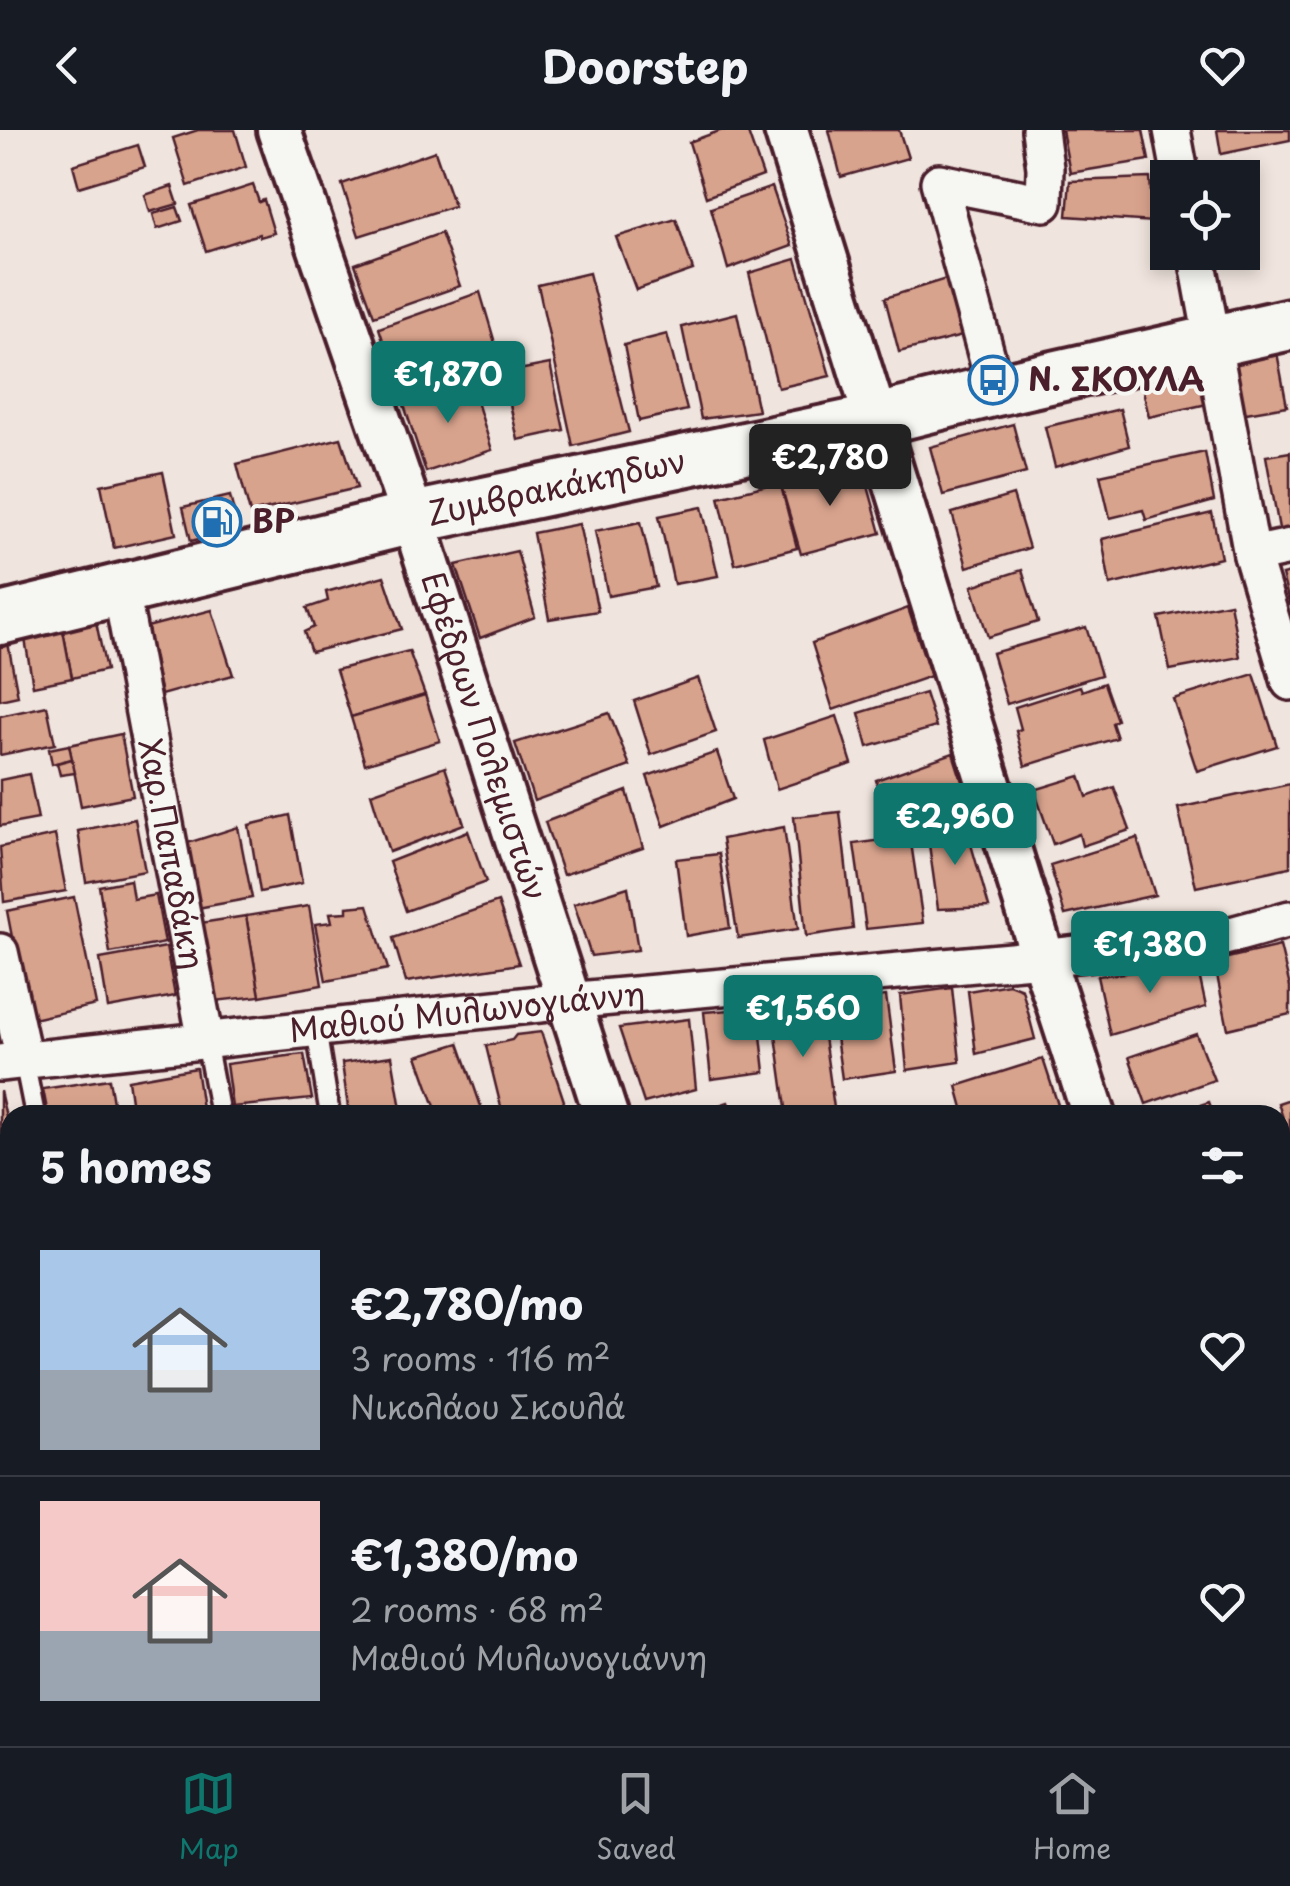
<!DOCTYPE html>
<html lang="en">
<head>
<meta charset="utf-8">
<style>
  :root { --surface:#171b24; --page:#20242c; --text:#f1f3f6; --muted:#9ea1a6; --line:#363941; --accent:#0f766e }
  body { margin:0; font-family:"Playpen Sans",sans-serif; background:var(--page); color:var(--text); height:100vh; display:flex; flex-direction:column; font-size:38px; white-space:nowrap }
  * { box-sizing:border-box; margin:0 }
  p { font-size:32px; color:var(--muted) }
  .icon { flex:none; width:55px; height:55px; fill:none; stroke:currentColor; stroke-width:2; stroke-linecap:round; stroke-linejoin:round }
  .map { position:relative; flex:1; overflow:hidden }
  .drawer { position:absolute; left:0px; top:975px; width:1290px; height:642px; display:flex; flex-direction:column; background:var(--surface); border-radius:30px 30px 0 0; box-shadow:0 5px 15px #0003 }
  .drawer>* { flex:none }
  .tools { position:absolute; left:1150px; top:30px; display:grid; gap:20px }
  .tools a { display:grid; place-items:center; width:110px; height:110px; border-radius:0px; background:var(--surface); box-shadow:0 5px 15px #0003; font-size:50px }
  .price { position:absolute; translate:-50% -85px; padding:0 22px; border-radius:10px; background:var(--accent); color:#fff; font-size:32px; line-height:65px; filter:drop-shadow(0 2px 5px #0008) }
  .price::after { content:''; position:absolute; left:50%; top:60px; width:30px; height:22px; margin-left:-15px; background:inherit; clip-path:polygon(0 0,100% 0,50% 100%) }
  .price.active { background:#222; color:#fff }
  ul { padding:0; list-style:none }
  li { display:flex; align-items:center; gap:30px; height:250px; padding:0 40px }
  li+li { border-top:2px solid var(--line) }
  li span { display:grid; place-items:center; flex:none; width:280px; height:200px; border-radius:0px; color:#555 }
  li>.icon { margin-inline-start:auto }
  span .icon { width:120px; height:120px; fill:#fffc; stroke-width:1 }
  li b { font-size:42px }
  h2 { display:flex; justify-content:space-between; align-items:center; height:120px; padding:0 40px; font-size:42px }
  header { display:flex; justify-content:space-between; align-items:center; height:130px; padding:0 40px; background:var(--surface); font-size:45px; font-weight:700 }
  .tab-bar { display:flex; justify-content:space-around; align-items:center; height:140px; border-top:2px solid var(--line); background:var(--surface); font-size:28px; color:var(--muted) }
  .tab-bar a { display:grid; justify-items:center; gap:5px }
  .tab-bar .active { color:var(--accent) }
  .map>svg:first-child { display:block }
  .green { fill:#c3e29a; stroke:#868062; stroke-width:2.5 }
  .building { fill:#d8a38d; stroke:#4a1f2b; stroke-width:2.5 }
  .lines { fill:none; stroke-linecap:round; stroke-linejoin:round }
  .service-casing { stroke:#4a1f2b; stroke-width:25 }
  .minor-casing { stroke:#4a1f2b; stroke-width:42 }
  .tertiary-casing { stroke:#4a1f2b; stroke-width:50 }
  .secondary-casing { stroke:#4a1f2b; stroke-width:58 }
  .service { stroke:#f6f6f2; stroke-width:18 }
  .minor { stroke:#f6f6f2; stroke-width:35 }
  .tertiary { stroke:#f6f6f2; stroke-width:42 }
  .secondary { stroke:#f6f6f2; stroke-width:50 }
  .labels { text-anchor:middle; stroke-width:8; stroke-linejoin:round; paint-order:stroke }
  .poi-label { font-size:32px; font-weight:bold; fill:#4a1f2b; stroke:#f6f6f2; text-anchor:start }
  .street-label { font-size:32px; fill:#4a1f2b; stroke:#f6f6f2 }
</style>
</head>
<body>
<header><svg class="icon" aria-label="back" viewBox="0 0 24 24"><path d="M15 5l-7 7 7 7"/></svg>Doorstep<svg class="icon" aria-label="heart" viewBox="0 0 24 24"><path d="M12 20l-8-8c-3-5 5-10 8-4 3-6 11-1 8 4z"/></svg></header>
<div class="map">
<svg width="1290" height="1616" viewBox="0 0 1290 1616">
  <rect width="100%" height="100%" fill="#f0e5de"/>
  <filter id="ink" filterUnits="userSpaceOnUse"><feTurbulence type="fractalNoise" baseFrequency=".01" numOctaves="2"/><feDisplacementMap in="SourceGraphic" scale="20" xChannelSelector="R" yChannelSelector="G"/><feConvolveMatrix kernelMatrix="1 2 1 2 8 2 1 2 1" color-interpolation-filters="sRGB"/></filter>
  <g filter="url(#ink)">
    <path class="green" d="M10,1379V1608H169L140,1616H0V1381Z"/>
    <g class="building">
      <path d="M198,0H235L246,37L188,56L173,8Z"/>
      <path d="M722,0H747L763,46L706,67L689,12Z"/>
      <path d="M829,0H899L908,28L841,47Z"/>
      <path d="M1062,0H1143L1149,30L1070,43Z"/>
      <path d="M1217,0H1290V10L1221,24Z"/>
      <path d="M138,15L145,37L79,57L73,35Z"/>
      <path d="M435,21L454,76L359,106L342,54Z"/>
      <path d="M1150,48L1153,92L1067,86L1070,51Z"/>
      <path d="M253,55L259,72L264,70L274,103L260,107L259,104L206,121L191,75Z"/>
      <path d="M172,56L178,74L150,82L145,65Z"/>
      <path d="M772,57L792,116L728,139L711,78Z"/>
      <path d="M177,77L182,91L157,99L153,84Z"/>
      <path d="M676,89L693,140L636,160L616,107Z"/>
      <path d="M441,103L460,156L374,186L355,134Z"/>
      <path d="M796,129L830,246L778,258L749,143Z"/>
      <path d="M589,143L629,302L573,316L538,155Z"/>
      <path d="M952,147L966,205L899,222L885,168Z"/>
      <path d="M480,162L495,213L396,251L379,198Z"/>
      <path d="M737,183L758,281L701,289L682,197Z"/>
      <path d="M667,204L687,280L639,291L624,215Z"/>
      <path d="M1276,217L1287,276L1240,284L1227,227Z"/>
      <path d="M1197,229L1207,274L1149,287L1139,242Z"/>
      <path d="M550,234L564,300L518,310L503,243Z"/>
      <path d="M470,249L492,320L426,342L403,272Z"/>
      <path d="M1120,279L1129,316L1055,337L1045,297Z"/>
      <path d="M1013,294L1026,343L943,365L930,317Z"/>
      <path d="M341,308L357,358L250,383L237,334Z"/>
      <path d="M1205,322L1214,371L1146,390L1143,380L1110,388L1100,345Z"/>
      <path d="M1290,322V408L1281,410L1266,326Z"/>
      <path d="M844,336L866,349L881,403L801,424L780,352Z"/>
      <path d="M163,342L176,404L114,418L101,355Z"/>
      <path d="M780,352L797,418L735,434L719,367Z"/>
      <path d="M1013,365L1029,418L967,437L952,383Z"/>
      <path d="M230,366L238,399L191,411L183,377Z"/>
      <path d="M702,377L718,446L674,454L659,386Z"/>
      <path d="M1212,383L1221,428L1110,455L1102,409Z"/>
      <path d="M641,392L656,457L608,466L595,401Z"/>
      <path d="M579,394L598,481L549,489L533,403Z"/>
      <path d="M517,421L535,487L480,508L456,435Z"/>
      <path d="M1022,440L1038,492L988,507L972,456Z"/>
      <path d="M1290,443V476L1282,445Z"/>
      <path d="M384,446L402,499L311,522L304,502L314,497L307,478L328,471L326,462Z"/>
      <path d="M1230,473L1240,527L1170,540L1159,487Z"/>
      <path d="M908,478L931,546L833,580L812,513Z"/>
      <path d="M212,480L233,545L161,565L147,497Z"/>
      <path d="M95,487L106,540L72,548L62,495Z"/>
      <path d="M62,495L72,548L33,556L24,503Z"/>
      <path d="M1086,497L1101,545L1007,574L992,523Z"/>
      <path d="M8,513L18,566L0,570V515Z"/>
      <path d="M409,521L425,565L351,587L336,540Z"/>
      <path d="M1254,544L1277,616L1197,641L1173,569Z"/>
      <path d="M698,548L716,602L651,625L634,571Z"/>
      <path d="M1104,553L1117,590L1112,593L1117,608L1025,636L1016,601L1021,599L1015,577L1080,556L1082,561Z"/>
      <path d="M925,563L936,597L868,617L859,583Z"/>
      <path d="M425,565L440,611L365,634L351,587Z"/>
      <path d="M47,576L55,614L0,625V586Z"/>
      <path d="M609,583L630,636L534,671L515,613Z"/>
      <path d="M837,586L852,634L777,659L764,610Z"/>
      <path d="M121,604L133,666L81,676L69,615Z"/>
      <path d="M69,615L72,629L52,634L49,619Z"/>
      <path d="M717,622L733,669L664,696L647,646Z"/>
      <path d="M953,623L967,667L888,692L876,650Z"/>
      <path d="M72,629L75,643L60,645L57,633Z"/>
      <path d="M445,637L464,694L389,722L371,663Z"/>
      <path d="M29,644L38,689L0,696V650Z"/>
      <path d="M1080,646L1087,667L1114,657L1130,700L1082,716L1079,704L1053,714L1034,660Z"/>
      <path d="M1290,654V737L1196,757L1178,678Z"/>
      <path d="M627,661L643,718L563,745L545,692Z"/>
      <path d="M840,682L853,799L806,806L794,687Z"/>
      <path d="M290,685L302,753L260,762L249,695Z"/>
      <path d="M135,689L145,741L86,752L78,701Z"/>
      <path d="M964,690L989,777L938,779L927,700Z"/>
      <path d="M238,697L252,768L192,779L178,716Z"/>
      <path d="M784,697L798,799L738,808L722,709Z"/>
      <path d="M468,701L486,752L406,781L389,732Z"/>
      <path d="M55,705L66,761L4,772L0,717Z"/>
      <path d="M910,706L923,793L866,799L854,714Z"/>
      <path d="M1137,708L1155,765L1065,785L1050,735Z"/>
      <path d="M719,724L730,798L686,806L676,729Z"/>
      <path d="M130,750L133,769L156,765L165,813L110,823L99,756Z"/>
      <path d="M628,757L638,820L591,826L574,774Z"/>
      <path d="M74,767L96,875L28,890L7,781Z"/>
      <path d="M498,772L519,834L406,852L393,808Z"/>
      <path d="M368,775L388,839L326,851L315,794L332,792L330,783L347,782V777Z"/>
      <path d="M309,776L322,855L260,866L246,786Z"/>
      <path d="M246,786L260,866L206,872L194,794Z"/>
      <path d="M1280,816L1290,857V884L1228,899L1214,831Z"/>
      <path d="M166,817L175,866L108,878L100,829Z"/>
      <path d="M1197,835L1206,877L1110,905L1097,846Z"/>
      <path d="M1009,854L1022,859L1035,909L976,924L968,861Z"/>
      <path d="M952,858L960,932L907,940L900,865Z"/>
      <path d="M886,866L896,941L842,949L831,872Z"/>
      <path d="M819,871L835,985H787L772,877Z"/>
      <path d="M758,878L765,942L711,949L704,882Z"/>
      <path d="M689,889L696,959L644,973L619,898Z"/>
      <path d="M541,902L564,971L557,985H503L486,916L512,910L516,905Z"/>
      <path d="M1196,904L1214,950L1146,974L1129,927Z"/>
      <path d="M459,913L484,985H438L417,926Z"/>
      <path d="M304,924L312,969L232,977L226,934Z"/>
      <path d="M392,926L402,985H349L342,933Z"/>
      <path d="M1043,929L1059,978L1037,985H965L957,956Z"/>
      <path d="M196,938L203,985H133L128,950Z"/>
      <path d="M109,949L115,985H48L43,959Z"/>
      <path d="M0,961L10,1004V1025L0,1026Z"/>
      <path d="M1290,969V1010L1278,973Z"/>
      <path d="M728,972L733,985H690Z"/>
      <path d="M1209,972L1214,985H1169Z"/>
      <path d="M10,1047V1093L0,1095V1049Z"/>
      <path d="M10,1112V1169L0,1171V1114Z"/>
      <path d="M1280,1242H1283L1290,1280V1306L1280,1307Z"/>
      <path d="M1290,1324V1384L1280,1387V1327Z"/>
      <path d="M1290,1403V1455L1286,1457L1280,1434V1406Z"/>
      <path d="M1026,1608H1084L1085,1616H1027Z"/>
      <path d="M1096,1608H1160L1161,1610L1130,1616H1098Z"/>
    </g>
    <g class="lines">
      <g class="service-casing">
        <g id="service">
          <path d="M316,899L330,985"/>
          <path d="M206,911L220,985"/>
          <path d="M24,930L35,985"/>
          <path d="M499,1608L501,1616"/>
          <path d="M725,1616L764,1608"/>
        </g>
      </g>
      <g class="minor-casing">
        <g id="minor">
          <path d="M1172,0L1181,48"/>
          <path d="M1196,122L1252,425L1290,552"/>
          <path d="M996,260L939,52L1044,73L1045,38L1040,0"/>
          <path d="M1252,425L1290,417"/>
          <path id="s1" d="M121,461L206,911"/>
          <path d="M0,822L24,930"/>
          <path id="s2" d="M0,933L567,871L1043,828L1224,807L1290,789"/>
          <path d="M332,1608L334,1616"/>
        </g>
      </g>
      <g class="tertiary-casing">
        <g id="tertiary">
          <path id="s3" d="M279,0L413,388L606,985"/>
          <path d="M786,0L1043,828L1094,985"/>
          <path d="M1280,1563L1290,1594"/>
          <path d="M812,1608L814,1616"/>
        </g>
      </g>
      <g class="secondary-casing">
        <g id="secondary">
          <path id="s4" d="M0,489L413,388L877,290L996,260L1290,194"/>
          <path d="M1280,1217L1290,1216"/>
          <path d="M0,1364L10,1362"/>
        </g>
      </g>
      <use href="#service" class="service"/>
      <use href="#minor" class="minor"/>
      <use href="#tertiary" class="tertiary"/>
      <use href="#secondary" class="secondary"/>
    </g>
  </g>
  <defs>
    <g id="bus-ring" transform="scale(2.5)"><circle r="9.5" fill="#f6f6f2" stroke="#1f6fb2" stroke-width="1.5"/><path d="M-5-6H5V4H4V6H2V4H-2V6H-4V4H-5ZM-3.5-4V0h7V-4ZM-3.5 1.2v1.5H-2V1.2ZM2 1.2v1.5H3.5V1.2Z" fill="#1f6fb2"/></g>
    <g id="fuel-ring" transform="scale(2.5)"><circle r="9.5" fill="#f6f6f2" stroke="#1f6fb2" stroke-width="1.5"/><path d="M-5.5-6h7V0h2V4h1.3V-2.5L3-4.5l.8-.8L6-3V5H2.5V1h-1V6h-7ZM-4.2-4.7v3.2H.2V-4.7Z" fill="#1f6fb2"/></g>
  </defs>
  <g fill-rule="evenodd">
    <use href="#bus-ring" x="993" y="250"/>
    <use href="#fuel-ring" x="217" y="392"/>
  </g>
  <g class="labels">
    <g class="poi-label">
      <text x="1028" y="261">Ν. ΣΚΟΥΛΑ</text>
      <text x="252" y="403">BP</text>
    </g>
    <g class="street-label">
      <text dy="11" stroke="none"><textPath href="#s4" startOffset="572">Ζυμβρακάκηδων</textPath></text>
      <text dy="11" stroke="none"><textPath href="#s3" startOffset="640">Εφέδρων Πολεμιστών</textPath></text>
      <text dy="11" stroke="none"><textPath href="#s1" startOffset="268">Χαρ.Παπαδάκη</textPath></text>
      <text dy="11" stroke="none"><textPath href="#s2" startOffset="470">Μαθιού Μυλωνογιάννη</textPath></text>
    </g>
  </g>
</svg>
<div class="tools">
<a><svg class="icon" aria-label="locate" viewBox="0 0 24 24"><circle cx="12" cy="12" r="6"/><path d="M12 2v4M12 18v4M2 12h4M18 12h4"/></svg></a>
</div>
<b class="price" style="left:448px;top:296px">€1,870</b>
<b class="price active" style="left:830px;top:379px">€2,780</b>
<b class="price" style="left:955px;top:738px">€2,960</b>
<b class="price" style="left:1150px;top:866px">€1,380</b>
<b class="price" style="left:803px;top:930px">€1,560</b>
<section class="drawer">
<h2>5 homes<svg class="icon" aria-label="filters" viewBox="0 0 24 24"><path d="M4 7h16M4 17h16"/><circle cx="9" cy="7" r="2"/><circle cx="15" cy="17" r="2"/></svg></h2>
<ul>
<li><span style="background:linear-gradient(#a9c7e8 60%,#9aa5b1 0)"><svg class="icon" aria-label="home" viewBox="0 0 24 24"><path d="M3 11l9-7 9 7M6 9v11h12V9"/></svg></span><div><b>€2,780/mo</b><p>3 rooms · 116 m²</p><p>Νικολάου Σκουλά</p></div><svg class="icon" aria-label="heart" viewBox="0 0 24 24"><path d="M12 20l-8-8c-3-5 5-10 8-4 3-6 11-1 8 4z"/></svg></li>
<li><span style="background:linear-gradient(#f6c9c9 65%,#9aa5b1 0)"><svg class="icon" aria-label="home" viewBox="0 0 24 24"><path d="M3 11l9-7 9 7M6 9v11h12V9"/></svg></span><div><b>€1,380/mo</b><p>2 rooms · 68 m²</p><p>Μαθιού Μυλωνογιάννη</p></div><svg class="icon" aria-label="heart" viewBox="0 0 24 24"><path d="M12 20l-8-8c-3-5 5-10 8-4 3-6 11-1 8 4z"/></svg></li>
</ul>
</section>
</div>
<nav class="tab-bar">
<a class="active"><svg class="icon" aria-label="map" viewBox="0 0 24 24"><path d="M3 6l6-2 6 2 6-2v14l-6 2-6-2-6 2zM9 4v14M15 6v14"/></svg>Map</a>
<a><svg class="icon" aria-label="saved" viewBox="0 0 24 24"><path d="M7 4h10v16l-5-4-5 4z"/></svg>Saved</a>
<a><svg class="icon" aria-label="home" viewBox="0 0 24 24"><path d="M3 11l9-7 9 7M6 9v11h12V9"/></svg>Home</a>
</nav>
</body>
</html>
